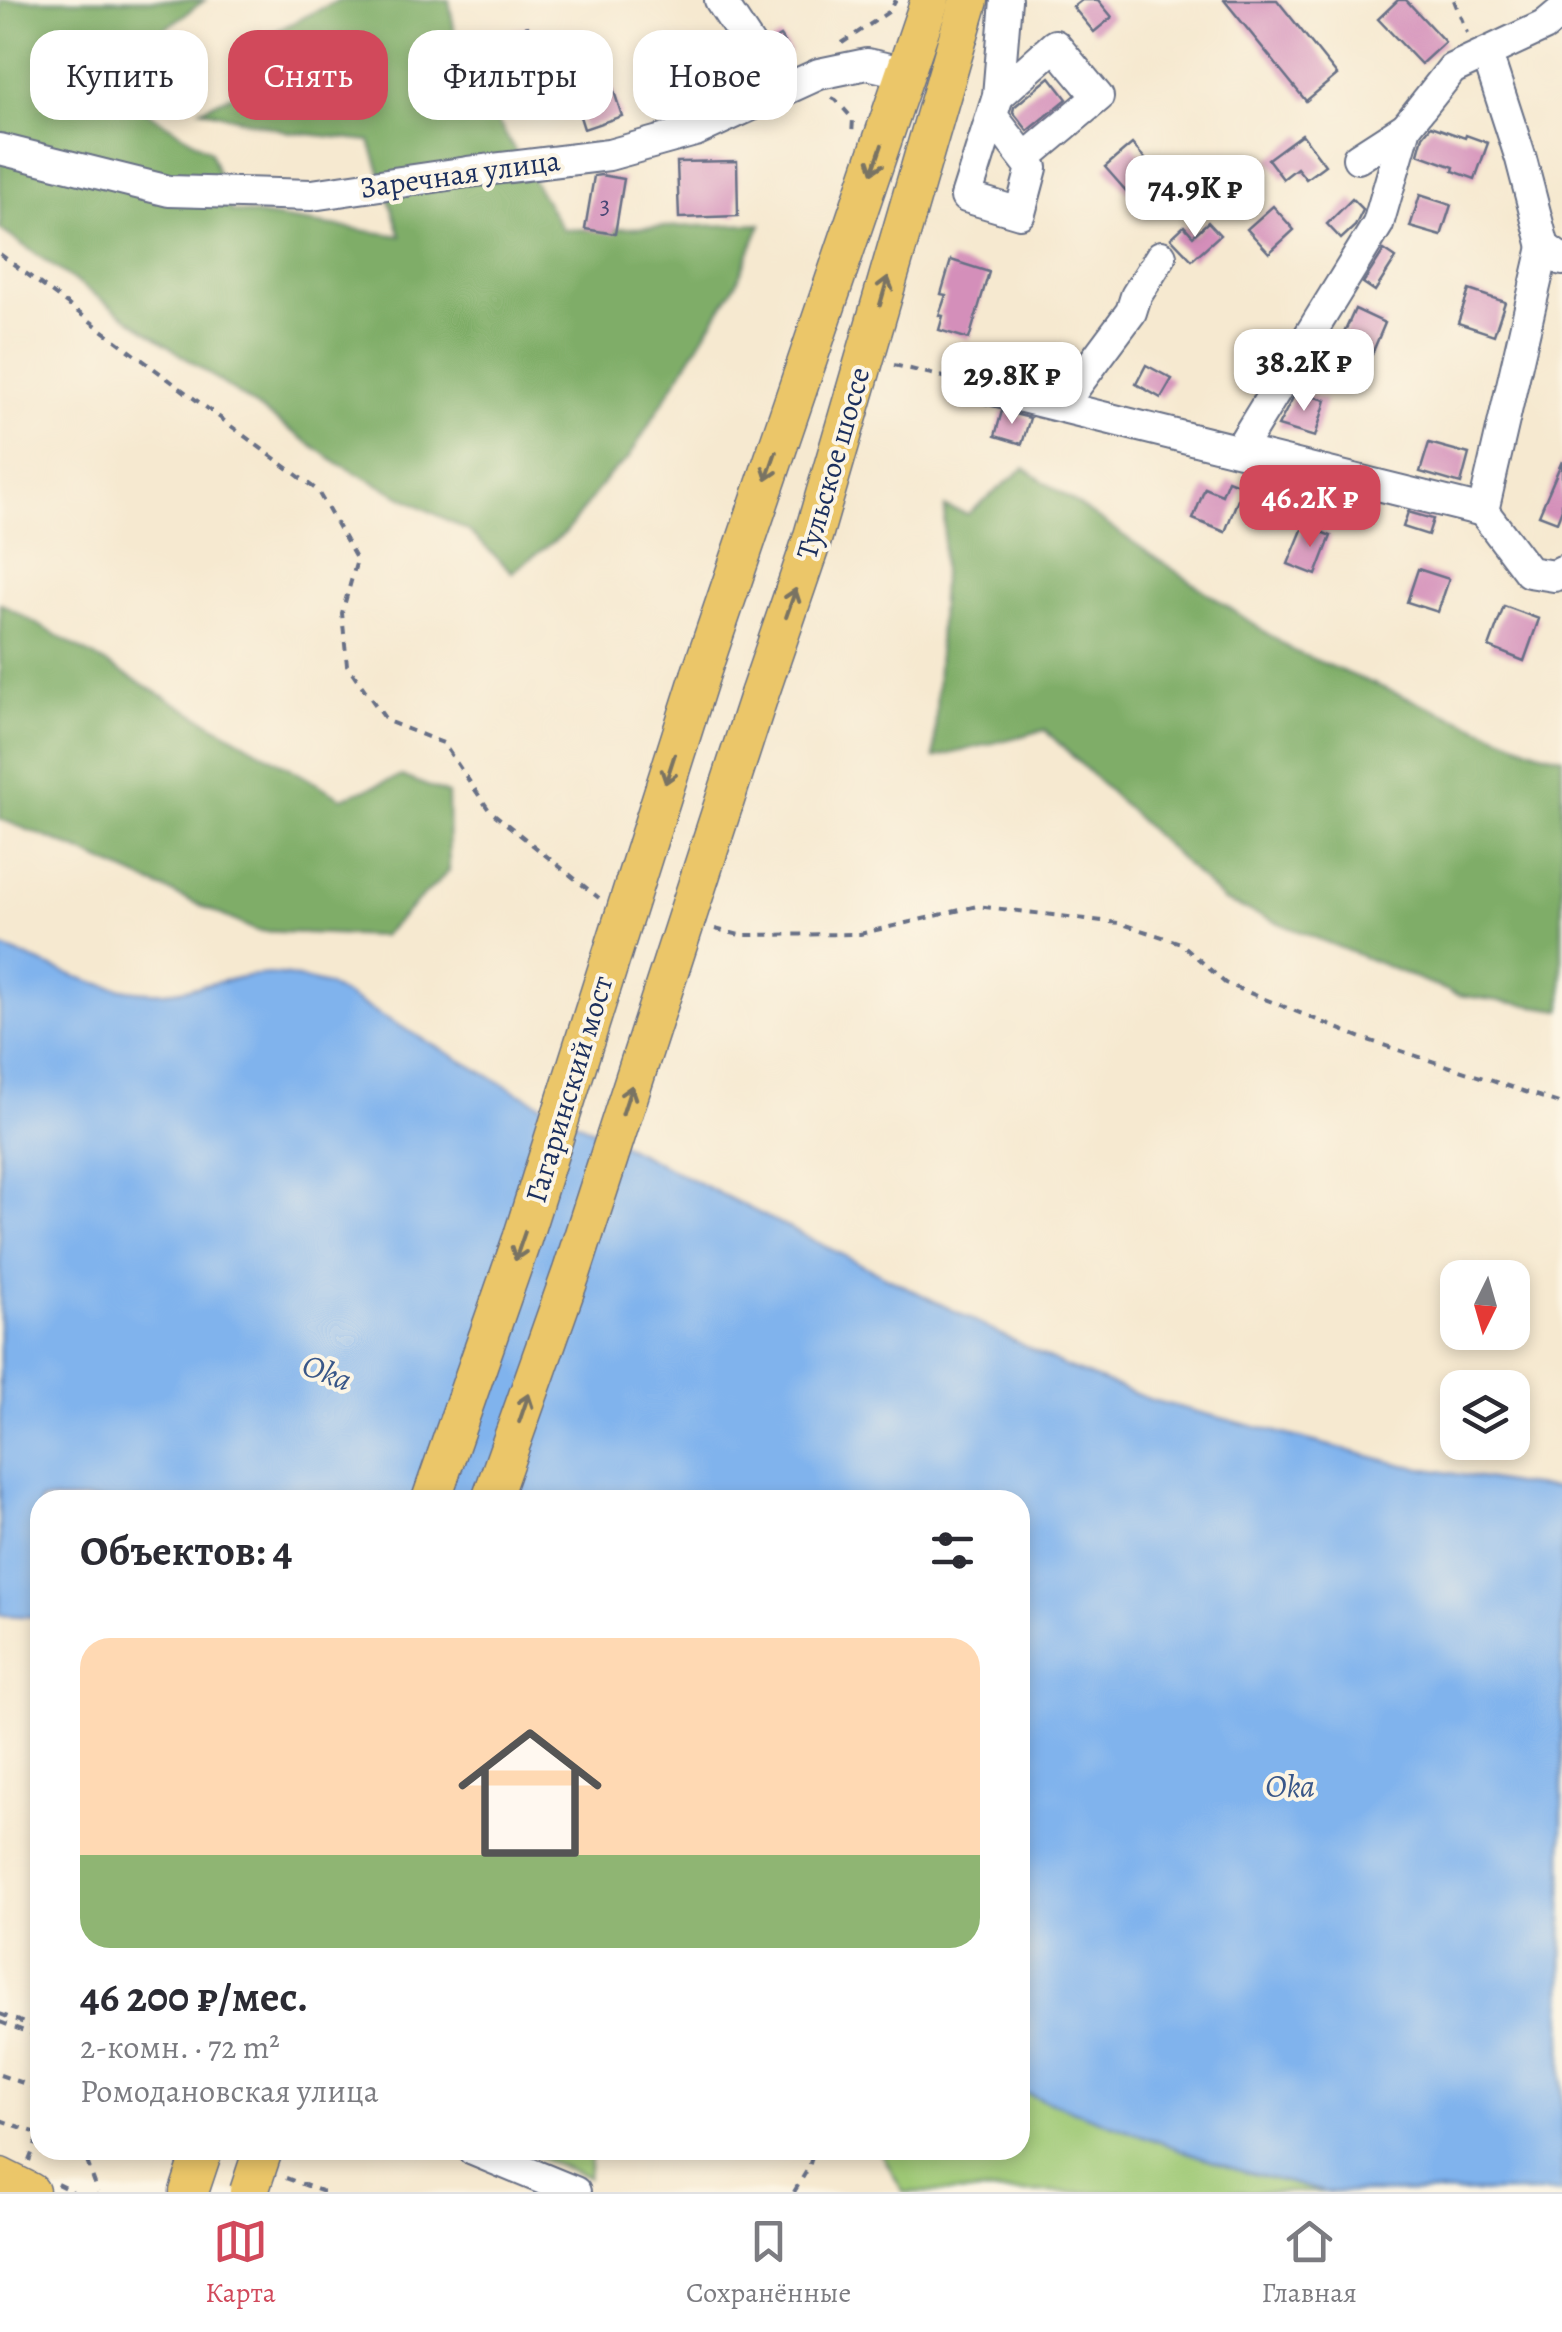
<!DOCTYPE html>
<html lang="ru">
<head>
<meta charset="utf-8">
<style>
  :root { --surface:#fff; --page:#f2f2f3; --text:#2b2b33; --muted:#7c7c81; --line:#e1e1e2; --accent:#d1495b }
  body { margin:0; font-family:Alegreya,serif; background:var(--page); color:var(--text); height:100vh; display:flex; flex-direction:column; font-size:38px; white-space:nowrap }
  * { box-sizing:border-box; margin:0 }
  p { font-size:32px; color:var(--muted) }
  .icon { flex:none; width:55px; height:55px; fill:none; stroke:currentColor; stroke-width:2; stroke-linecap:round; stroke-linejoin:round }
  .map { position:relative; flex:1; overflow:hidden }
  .side { position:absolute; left:30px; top:1490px; width:1000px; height:670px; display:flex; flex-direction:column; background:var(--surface); border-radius:30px; box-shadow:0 5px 15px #0003 }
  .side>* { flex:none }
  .top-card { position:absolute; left:30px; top:30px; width:1000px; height:90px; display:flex; gap:20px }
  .needle { width:65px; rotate:185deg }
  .fabs { position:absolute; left:1440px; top:1260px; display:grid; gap:20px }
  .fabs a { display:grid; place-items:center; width:90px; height:90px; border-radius:20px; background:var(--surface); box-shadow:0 5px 15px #0003; font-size:50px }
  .price { position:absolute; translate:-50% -85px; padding:0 22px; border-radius:20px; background:#fff; color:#222; font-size:32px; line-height:65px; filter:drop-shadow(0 2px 5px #0008) }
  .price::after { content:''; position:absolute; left:50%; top:60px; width:30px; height:22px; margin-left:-15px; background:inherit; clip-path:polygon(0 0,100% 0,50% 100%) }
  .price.current { background:var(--accent); color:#fff }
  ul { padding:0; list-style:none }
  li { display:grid; align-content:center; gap:20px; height:530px; padding:0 50px }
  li+li { border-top:2px solid var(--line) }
  li span { display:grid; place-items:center; height:310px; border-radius:30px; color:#555 }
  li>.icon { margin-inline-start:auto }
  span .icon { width:180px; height:180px; fill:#fffc; stroke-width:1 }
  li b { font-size:42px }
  h2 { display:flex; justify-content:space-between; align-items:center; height:120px; padding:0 50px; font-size:42px }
  .pill { padding:0 35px; border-radius:30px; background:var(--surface); box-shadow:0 5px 15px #0003; font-size:35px; line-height:90px }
  .pill.current { background:var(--accent); color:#fff }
  .dock { display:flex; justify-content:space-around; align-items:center; height:140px; border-top:2px solid var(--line); background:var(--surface); font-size:28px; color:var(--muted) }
  .dock a { display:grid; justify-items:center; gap:5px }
  .dock .current { color:var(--accent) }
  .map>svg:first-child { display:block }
  .green { fill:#9fc976; stroke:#5d7c6a; stroke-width:2.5 }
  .forest { fill:#7fad67; stroke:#4d6e62; stroke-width:2.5 }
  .water { fill:#80b3ed; stroke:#4e71a6; stroke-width:2.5 }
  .building { fill:#d48fba }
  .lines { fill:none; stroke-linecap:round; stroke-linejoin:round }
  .minor-casing { stroke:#687086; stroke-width:34 }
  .major-casing { stroke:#687086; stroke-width:41 }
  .path { stroke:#687086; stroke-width:4; stroke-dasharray:8 8; stroke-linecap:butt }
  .minor { stroke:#fff; stroke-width:30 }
  .major { stroke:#ebc669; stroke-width:38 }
  .major-bridge-casing { stroke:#687086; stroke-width:41; stroke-linecap:butt }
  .major-bridge { stroke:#ebc669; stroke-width:38 }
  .oneway { stroke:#797363 }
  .labels { text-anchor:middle; stroke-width:8; stroke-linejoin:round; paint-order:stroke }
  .number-label { font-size:25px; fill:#494775 }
  .street-label { font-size:30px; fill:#1b2f5e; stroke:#fcf5e5 }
  .water-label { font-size:32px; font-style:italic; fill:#395789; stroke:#fcf5e5 }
</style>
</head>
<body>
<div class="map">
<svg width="1562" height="2192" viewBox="0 0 1562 2192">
  <rect width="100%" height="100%" fill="#fcf5e5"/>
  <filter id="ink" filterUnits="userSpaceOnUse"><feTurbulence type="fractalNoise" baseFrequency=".01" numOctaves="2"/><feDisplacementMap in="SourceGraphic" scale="20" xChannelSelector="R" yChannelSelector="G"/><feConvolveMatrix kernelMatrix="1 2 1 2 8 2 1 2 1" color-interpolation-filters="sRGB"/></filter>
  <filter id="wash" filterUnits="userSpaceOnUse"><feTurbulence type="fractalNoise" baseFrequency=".0048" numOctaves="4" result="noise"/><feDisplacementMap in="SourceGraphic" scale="40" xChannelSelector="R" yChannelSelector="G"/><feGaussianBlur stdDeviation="2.25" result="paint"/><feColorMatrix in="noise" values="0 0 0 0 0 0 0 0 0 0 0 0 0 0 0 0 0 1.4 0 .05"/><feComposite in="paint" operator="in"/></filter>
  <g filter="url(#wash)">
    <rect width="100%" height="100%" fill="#f6e9d0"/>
    <g class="green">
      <path d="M1020,2091L1234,2169L1325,2192H903L880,2150H1020Z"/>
      <path d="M522,2150H591L588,2177Z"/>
    </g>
    <g class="forest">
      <path d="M0,0H205L166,28L110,89L210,151L231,211L401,236L370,141L290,132L201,109L268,79L264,37L339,0H449L455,34L493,114L563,230L761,224L737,282L628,459L608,476L566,532L512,572L470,532L339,464L0,229Z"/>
      <path d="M1024,468L1293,651L1537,751L1562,757V1010L1458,995L1224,901L1045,730L934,758L945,507L968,514Z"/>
      <path d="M0,603L342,798L402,776L448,794L449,871L382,936L257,931L64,844L0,819Z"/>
    </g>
    <path class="water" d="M0,947C51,966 109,996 165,992C196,990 226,978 257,975C280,972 304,979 327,985L519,1093L1068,1368L1151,1400L1404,1465L1514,1484L1562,1489V2192H1325L1234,2169L1020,2091V1500H40V1617L0,1615Z"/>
    <g id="blocks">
      <g class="building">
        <path d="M1082,0H1098L1112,17L1094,32L1073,7Z"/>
        <path d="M1224,0H1277L1337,75L1306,101Z"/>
        <path d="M1398,0H1406L1445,42L1421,64L1378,19Z"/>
        <path d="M528,26L540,68L512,76L508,61L499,64L492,36Z"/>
        <path d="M780,36L791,52L781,58L770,42Z"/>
        <path d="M1050,77L1067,99L1028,131L1013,112L1014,107Z"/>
        <path d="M610,79L622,116L584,129L576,104L590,100L586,87Z"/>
        <path d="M1431,126L1465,138L1466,135L1488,143L1475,179L1453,171L1454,167L1418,154L1423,136Z"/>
        <path d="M1302,134L1325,165L1306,179L1297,168L1283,179L1268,159Z"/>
        <path d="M1132,144L1154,169L1127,192L1105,167Z"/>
        <path d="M737,161L738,216L679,218L677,162Z"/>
        <path d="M601,175L624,179L615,234L585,229L594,176Z"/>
        <path d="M1420,195L1451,205L1441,236L1410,227Z"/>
        <path d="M1352,199L1363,210L1355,226L1341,239L1327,224Z"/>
        <path d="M1273,206L1294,230L1269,253L1247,229Z"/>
        <path d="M1208,222L1220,235L1192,260L1171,238L1184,226L1193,236Z"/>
        <path d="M1384,250L1396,258L1375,291L1363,283Z"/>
        <path d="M951,260L989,272L969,339L939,330L943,316L939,315L946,295L941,294Z"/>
        <path d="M1469,290L1505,302L1494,335L1458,323Z"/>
        <path d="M1355,309L1385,323L1371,356L1340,342Z"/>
        <path d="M1146,365L1172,379L1161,398L1136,384Z"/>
        <path d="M1296,392L1326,400L1315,437L1278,426Z"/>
        <path d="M1002,411L1030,418L1022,444L995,436Z"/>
        <path d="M1429,443L1469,454L1461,484L1420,472Z"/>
        <path d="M1562,461V509L1557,522L1539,515Z"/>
        <path d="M1228,480L1243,486L1225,532L1193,519L1205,488L1222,495Z"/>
        <path d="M1408,512L1433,519L1428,535L1403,527Z"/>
        <path d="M1304,525L1331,536L1316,575L1288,564Z"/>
        <path d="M1418,569L1449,579L1438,612L1407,602Z"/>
        <path d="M1504,606L1539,619L1524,661L1489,647Z"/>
      </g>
    </g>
  </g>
  <g filter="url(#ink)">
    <use href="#blocks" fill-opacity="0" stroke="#687086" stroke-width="2.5"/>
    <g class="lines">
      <g class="minor-casing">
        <g id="minor">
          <path d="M720,0L780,91"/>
          <path d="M1487,54L1521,159L1544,247"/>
          <path d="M998,96L1055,45L1098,97L1025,158"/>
          <path d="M992,116L1032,168L1020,213L966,197L998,96L1006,0"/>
          <path d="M0,149L169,191L312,195L468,172L609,155L695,131L819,74L867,64L907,73"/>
          <path d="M1358,158L1406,127"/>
          <path d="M1562,260L1544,247L1483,511L1529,572L1554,576L1562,571"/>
          <path d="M969,384L1483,511"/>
          <path d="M1061,406L1131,312L1136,296L1161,256"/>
          <path d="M1239,450L1378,224L1406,127L1452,69L1544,26L1562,11"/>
          <path d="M473,2150L575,2192"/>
        </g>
      </g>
      <g class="major-casing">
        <g id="major">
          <path d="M700,676L930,0"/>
          <path d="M759,695L811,543L969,0"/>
          <path d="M0,2177L30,2192"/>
          <path d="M189,2192L203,2150"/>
        </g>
      </g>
      <g class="path">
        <path d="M1454,0L1467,33"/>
        <path d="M842,43L890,11L896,0"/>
        <path d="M832,98L836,100L853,119L852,135"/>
        <path d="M0,254L317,490L357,560L342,613L347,665L387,721L443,743L489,810L599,898"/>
        <path d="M894,365L948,378"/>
        <path d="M715,929L740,935L860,934L977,906L1119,923L1181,943L1225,983L1362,1038L1562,1104"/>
        <path d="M0,2014L40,2029"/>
        <path d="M0,2022L40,2037"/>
        <path d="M0,2075L40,2089"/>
        <path d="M0,2120L40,2134"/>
        <path d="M78,2150L84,2153L98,2192"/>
        <path d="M29,2161L40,2133"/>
        <path d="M286,2178L324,2192"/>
        <path d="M57,2184L73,2192"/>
        <path d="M794,2192L809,2167L814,2150"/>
      </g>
      <use href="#minor" class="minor"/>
      <use href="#major" class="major"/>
      <g class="major-bridge-casing">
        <g id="major-bridge">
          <path d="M431,1500L522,1239L700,676"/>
          <path d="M491,1500L572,1271L759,695"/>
          <path d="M249,2192L263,2150"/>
        </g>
      </g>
      <use href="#major-bridge" class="major-bridge"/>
    </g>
    <defs><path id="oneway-shaft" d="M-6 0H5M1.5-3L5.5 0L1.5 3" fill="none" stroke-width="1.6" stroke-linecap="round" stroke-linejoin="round" transform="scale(2.5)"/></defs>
    <g class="oneway">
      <use href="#oneway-shaft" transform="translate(877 159) rotate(109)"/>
      <use href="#oneway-shaft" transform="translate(884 291) rotate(-74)"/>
      <use href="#oneway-shaft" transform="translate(771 466) rotate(109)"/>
      <use href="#oneway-shaft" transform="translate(791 603) rotate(-71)"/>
      <use href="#oneway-shaft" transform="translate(670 769) rotate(108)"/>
      <use href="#oneway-shaft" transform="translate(627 1100) rotate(-72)"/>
      <use href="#oneway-shaft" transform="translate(520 1246) rotate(109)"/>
      <use href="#oneway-shaft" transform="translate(524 1408) rotate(-71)"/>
    </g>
  </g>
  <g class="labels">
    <g class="number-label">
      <text x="605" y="213">3</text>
    </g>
    <g class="street-label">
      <text transform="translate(460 174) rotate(-8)" y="10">Заречная улица</text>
      <text transform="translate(833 463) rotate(-74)" y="10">Тульское шоссе</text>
      <text transform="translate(569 1089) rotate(-73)" y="10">Гагаринский мост</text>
    </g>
    <g class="water-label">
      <text transform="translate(327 1372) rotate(21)" y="11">Oka</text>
      <text x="1290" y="1797">Oka</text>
    </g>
  </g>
</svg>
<div class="fabs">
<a><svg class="needle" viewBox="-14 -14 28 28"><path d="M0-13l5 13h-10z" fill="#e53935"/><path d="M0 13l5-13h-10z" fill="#7c7c81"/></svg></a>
<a><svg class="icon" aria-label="layers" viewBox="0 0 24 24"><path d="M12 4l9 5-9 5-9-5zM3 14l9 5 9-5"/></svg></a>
</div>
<b class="price" style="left:1195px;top:240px">74.9K ₽</b>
<b class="price" style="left:1304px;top:414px">38.2K ₽</b>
<b class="price" style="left:1012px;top:427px">29.8K ₽</b>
<b class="price current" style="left:1310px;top:550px">46.2K ₽</b>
<div class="top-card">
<a class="pill">Купить</a>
<a class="pill current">Снять</a>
<a class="pill">Фильтры</a>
<a class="pill">Новое</a>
</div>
<section class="side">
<h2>Объектов: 4<svg class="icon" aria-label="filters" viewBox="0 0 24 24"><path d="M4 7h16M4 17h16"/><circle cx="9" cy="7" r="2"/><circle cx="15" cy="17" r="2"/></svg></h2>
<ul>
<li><span style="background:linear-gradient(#ffd9b3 70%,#8fb573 0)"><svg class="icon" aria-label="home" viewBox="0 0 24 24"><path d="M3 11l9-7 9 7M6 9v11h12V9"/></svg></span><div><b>46 200 ₽/мес.</b><p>2-комн. · 72 m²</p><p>Ромодановская улица</p></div></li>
</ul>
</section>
</div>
<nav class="dock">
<a class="current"><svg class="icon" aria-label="map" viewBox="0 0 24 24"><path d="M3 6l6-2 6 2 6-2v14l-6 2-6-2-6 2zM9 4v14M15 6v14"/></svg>Карта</a>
<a><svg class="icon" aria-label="saved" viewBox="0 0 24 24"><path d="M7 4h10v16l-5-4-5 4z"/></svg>Сохранённые</a>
<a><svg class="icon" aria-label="home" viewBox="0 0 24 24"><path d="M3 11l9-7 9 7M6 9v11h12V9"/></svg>Главная</a>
</nav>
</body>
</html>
